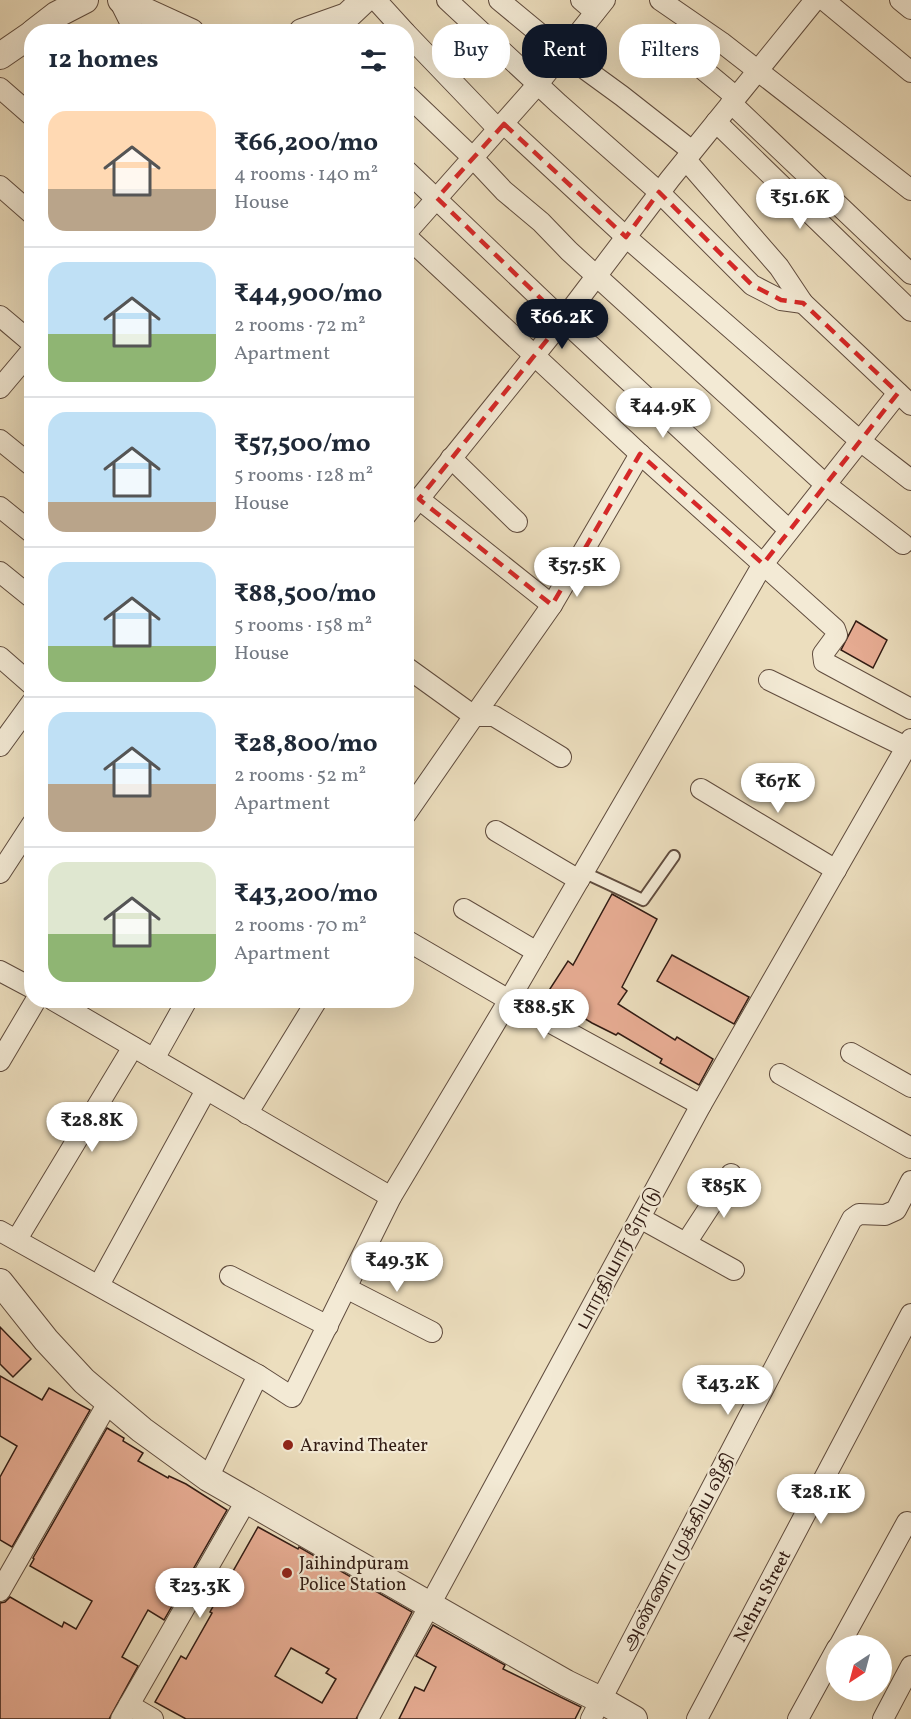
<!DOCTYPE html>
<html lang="en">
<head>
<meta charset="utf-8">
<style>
  :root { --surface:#fff; --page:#f6f6f7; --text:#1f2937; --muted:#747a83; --line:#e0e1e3; --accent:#111827 }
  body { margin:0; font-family:Vollkorn,"Noto Serif Tamil",serif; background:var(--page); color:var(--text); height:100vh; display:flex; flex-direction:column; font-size:22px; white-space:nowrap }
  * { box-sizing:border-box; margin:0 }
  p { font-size:20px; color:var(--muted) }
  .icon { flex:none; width:33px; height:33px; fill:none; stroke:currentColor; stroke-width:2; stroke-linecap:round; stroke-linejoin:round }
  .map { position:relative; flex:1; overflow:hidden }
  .details { position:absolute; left:24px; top:24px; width:390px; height:984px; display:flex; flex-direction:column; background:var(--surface); border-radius:24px; box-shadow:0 6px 24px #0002 }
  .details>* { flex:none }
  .banner { position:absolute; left:432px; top:24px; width:388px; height:54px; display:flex; gap:12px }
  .needle { width:39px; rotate:216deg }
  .fabs { position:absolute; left:826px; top:1635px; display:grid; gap:12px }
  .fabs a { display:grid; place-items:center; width:66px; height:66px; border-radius:50%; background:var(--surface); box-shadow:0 6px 24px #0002; font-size:30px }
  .price { position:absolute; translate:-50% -51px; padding:0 14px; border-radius:21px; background:#fff; color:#222; font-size:20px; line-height:39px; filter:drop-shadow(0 2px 3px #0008) }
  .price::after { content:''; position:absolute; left:50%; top:36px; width:18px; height:14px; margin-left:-9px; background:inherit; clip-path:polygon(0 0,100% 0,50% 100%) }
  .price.active { background:var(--accent); color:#fff }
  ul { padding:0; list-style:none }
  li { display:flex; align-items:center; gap:18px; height:150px; padding:0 24px }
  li+li { border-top:2px solid var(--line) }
  li span { display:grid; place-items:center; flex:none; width:168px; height:120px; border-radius:18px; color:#555 }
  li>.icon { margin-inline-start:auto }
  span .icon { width:72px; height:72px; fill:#fffc; stroke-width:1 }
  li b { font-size:26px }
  h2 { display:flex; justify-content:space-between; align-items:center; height:72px; padding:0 24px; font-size:26px }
  .tag { padding:0 21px; border-radius:24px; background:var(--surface); box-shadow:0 6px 24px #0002; font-size:21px; line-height:54px }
  .tag.active { background:var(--accent); color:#fff }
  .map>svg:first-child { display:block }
  .building { fill:#e8ad94; stroke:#311b13; stroke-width:1.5; fill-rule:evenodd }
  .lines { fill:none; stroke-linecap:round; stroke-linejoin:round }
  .service-casing { stroke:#604c3e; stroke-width:14 }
  .minor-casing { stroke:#604c3e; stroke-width:22 }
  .tertiary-casing { stroke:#604c3e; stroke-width:28 }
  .service { stroke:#f3ead5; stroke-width:10 }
  .minor { stroke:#f3ead5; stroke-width:20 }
  .tertiary { stroke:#f3ead5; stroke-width:26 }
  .marked { fill:none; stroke:#d62828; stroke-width:4.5; stroke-dasharray:12 8; stroke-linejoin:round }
  .poi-dot { fill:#8f2418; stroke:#f3ead5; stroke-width:2 }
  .labels { text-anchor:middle; stroke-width:4.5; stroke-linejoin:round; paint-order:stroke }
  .street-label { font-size:18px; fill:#311b13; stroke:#f3ead5 }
  .poi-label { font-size:18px; fill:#311b13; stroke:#f3ead5; text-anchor:start }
</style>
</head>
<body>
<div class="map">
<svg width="911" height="1719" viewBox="0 0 911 1719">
  <rect width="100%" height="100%" fill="#ecdebe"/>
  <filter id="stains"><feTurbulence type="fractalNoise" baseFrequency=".00333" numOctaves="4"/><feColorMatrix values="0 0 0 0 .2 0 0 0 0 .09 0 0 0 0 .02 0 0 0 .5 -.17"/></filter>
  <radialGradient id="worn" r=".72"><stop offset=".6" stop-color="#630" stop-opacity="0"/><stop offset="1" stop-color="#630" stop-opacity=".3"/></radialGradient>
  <g class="building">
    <path d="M856,621L887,640L873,668L841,650Z"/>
    <path d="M612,894L657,919L622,987L627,991L618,1004L675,1040L677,1037L713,1059L699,1085L660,1063L662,1059L618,1033L616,1035L592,1023L546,995L568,961L573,965Z"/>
    <path d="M672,955L749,997L734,1024L657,981Z"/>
    <path d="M0,1327L31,1359L13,1377L0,1364Z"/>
    <path d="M0,1376L42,1400L49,1388L90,1410L12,1547L0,1540V1477L17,1446L0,1436Z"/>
    <path d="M107,1428L124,1438L123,1441L143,1453L138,1461L168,1478L169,1476L186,1484L227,1510L164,1620L148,1610L122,1657L138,1666L109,1719H0V1603L5,1602L10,1597L62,1627L64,1622L76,1629L92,1601L30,1566L34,1559L33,1558Z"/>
    <path d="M258,1527L298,1549L299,1547L412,1612L356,1719H186L155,1702L181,1656L186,1659L212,1613L210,1612ZM291,1648L329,1669L326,1673L336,1679L322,1703L275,1676Z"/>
    <path d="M433,1625L505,1665L503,1669L581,1707L575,1719H399L415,1687L424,1691L436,1667L416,1656Z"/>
  </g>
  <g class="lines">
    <g class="service-casing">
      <path id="service" d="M583,872L643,900L674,856"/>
    </g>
    <g class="minor-casing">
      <g id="minor">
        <path d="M119,0L135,32"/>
        <path d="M376,0L405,32"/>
        <path d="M447,0L559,104L659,192L752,285L781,300L803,303"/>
        <path d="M499,0L563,53L622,96L692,151"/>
        <path d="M581,0L595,12"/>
        <path d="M660,0L721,42L911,190"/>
        <path d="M824,0L911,72"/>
        <path d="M900,0L911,9"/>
        <path d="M406,33L498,129"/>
        <path d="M676,47L736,97"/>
        <path d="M0,88L32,116"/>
        <path d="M406,94L473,158L504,191L541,222L569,251L825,484L903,544"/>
        <path d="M731,103L911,274"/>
        <path d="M716,122L911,311"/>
        <path d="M504,124L626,237L859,440L911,480"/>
        <path d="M686,160L779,267L803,303L911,405"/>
        <path d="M406,170L563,320L670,179L815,0"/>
        <path d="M0,186L32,214"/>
        <path d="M406,233L538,84L605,0"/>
        <path d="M406,236L640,454L835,629L837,635L823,654L824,662L911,709"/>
        <path d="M0,316L32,343"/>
        <path d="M0,388L32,350"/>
        <path d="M0,440L32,466"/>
        <path d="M451,458L517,522"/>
        <path d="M419,499L552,605"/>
        <path d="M0,507L32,533"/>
        <path d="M406,515L563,320L789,530"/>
        <path d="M0,572L32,598"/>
        <path d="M0,657L32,685"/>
        <path d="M406,667L474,716L406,814"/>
        <path d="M769,680L906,747"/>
        <path d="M474,716L552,605L640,454"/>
        <path d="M474,716H494L561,757"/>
        <path d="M0,746L32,702"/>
        <path d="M701,789L836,870"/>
        <path d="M496,831L579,880"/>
        <path d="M0,873L32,824"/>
        <path d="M464,909L537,952"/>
        <path d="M406,940L509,1000L701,1105"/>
        <path d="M0,971L32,988"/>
        <path d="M53,1000L391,1197"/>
        <path d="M851,1053L911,1087"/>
        <path d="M154,1059L187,1000"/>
        <path d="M0,1061L36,1000"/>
        <path d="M780,1074L911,1148"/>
        <path d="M247,1114L317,1000"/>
        <path d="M640,1218L734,1270"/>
        <path d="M0,1231L258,1375L292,1397L391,1197L509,1000L763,564L898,393"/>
        <path d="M17,1239L133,1047"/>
        <path d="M686,1243L731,1174"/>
        <path d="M230,1276L328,1326"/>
        <path d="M99,1285L206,1090"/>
        <path d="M346,1288L432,1332"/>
        <path d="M208,1478L258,1375"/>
        <path d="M0,1591L109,1401"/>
        <path d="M839,1646L907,1522"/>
        <path d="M129,1705L153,1719"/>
        <path d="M121,1719L246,1501"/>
        <path d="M368,1719L701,1105L911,739"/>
        <path d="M591,1719L852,1219L859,1214L885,1215L896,1210L911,1181"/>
        <path d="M697,1719L911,1314"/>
        <path d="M798,1719L837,1648"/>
        <path d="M883,1719L911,1666"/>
      </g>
    </g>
    <g class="tertiary-casing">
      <g id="tertiary">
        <path d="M121,0L191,32"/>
        <path d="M34,32L56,15L85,0"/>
        <path d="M302,32L347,16L364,0"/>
        <path d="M0,56L32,34"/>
        <path d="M0,1282L46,1340L84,1381L142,1430L208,1478L566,1683L601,1700L634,1719"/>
      </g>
    </g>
    <use href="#service" class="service"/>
    <use href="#minor" class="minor"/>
    <use href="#tertiary" class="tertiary"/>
  </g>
  <path class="marked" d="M504,124L626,237L659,192L752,285L781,300L803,303L898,393L763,564L640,454L552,605L419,499L563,320L437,198Z"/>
  <g class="poi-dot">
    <circle cx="288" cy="1445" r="6"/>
    <circle cx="287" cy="1573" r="6"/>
  </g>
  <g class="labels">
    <g class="street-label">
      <text transform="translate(618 1258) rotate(-62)" y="6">பாரதியார் ரோடு</text>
      <text transform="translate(678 1552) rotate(-62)" y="6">அண்ணா முக்கிய வீதி</text>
      <text transform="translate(762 1596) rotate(-62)" y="6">Nehru Street</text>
    </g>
    <g class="poi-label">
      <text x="300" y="1451">Aravind Theater</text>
      <text x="299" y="1569">Jaihindpuram<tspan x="299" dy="21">Police Station</tspan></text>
    </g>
  </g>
  <rect width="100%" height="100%" filter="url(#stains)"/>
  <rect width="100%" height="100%" fill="url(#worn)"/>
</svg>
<div class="fabs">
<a><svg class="needle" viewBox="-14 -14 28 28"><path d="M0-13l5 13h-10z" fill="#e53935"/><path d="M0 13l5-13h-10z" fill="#747a83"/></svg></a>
</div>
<b class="price" style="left:800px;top:230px">₹51.6K</b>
<b class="price active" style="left:562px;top:350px">₹66.2K</b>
<b class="price" style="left:663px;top:439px">₹44.9K</b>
<b class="price" style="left:577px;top:598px">₹57.5K</b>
<b class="price" style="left:778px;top:814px">₹67K</b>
<b class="price" style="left:544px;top:1040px">₹88.5K</b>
<b class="price" style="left:92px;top:1153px">₹28.8K</b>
<b class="price" style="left:724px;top:1219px">₹85K</b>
<b class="price" style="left:397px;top:1293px">₹49.3K</b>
<b class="price" style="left:728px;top:1416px">₹43.2K</b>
<b class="price" style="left:821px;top:1525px">₹28.1K</b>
<b class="price" style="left:200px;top:1619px">₹23.3K</b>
<div class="banner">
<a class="tag">Buy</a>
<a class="tag active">Rent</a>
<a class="tag">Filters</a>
</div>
<section class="details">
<h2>12 homes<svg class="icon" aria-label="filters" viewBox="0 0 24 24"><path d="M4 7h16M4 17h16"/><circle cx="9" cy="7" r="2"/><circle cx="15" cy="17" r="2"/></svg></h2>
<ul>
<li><span style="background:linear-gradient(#ffd9b3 65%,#b9a48a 0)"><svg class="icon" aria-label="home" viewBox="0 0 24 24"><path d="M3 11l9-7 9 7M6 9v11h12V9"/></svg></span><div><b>₹66,200/mo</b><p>4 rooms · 140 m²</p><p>House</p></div></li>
<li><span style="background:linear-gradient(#bfe0f5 60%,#8fb573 0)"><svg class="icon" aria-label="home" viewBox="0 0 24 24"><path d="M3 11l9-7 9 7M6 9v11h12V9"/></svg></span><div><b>₹44,900/mo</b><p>2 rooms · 72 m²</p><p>Apartment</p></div></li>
<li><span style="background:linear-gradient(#bfe0f5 75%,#b9a48a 0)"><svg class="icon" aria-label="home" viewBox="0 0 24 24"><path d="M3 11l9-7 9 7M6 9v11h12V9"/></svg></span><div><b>₹57,500/mo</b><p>5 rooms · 128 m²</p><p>House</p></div></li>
<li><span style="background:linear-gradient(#bfe0f5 70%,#8fb573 0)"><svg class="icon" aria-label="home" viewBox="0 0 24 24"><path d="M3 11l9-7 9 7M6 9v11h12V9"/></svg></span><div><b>₹88,500/mo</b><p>5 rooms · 158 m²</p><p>House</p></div></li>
<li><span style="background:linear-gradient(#bfe0f5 60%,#b9a48a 0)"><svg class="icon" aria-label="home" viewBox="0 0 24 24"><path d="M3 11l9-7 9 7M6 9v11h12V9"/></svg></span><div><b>₹28,800/mo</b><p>2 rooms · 52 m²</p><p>Apartment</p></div></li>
<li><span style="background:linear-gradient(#dfe7d0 60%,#8fb573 0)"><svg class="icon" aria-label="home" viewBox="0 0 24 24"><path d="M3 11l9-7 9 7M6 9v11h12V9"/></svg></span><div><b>₹43,200/mo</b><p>2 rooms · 70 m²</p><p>Apartment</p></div></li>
</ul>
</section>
</div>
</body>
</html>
